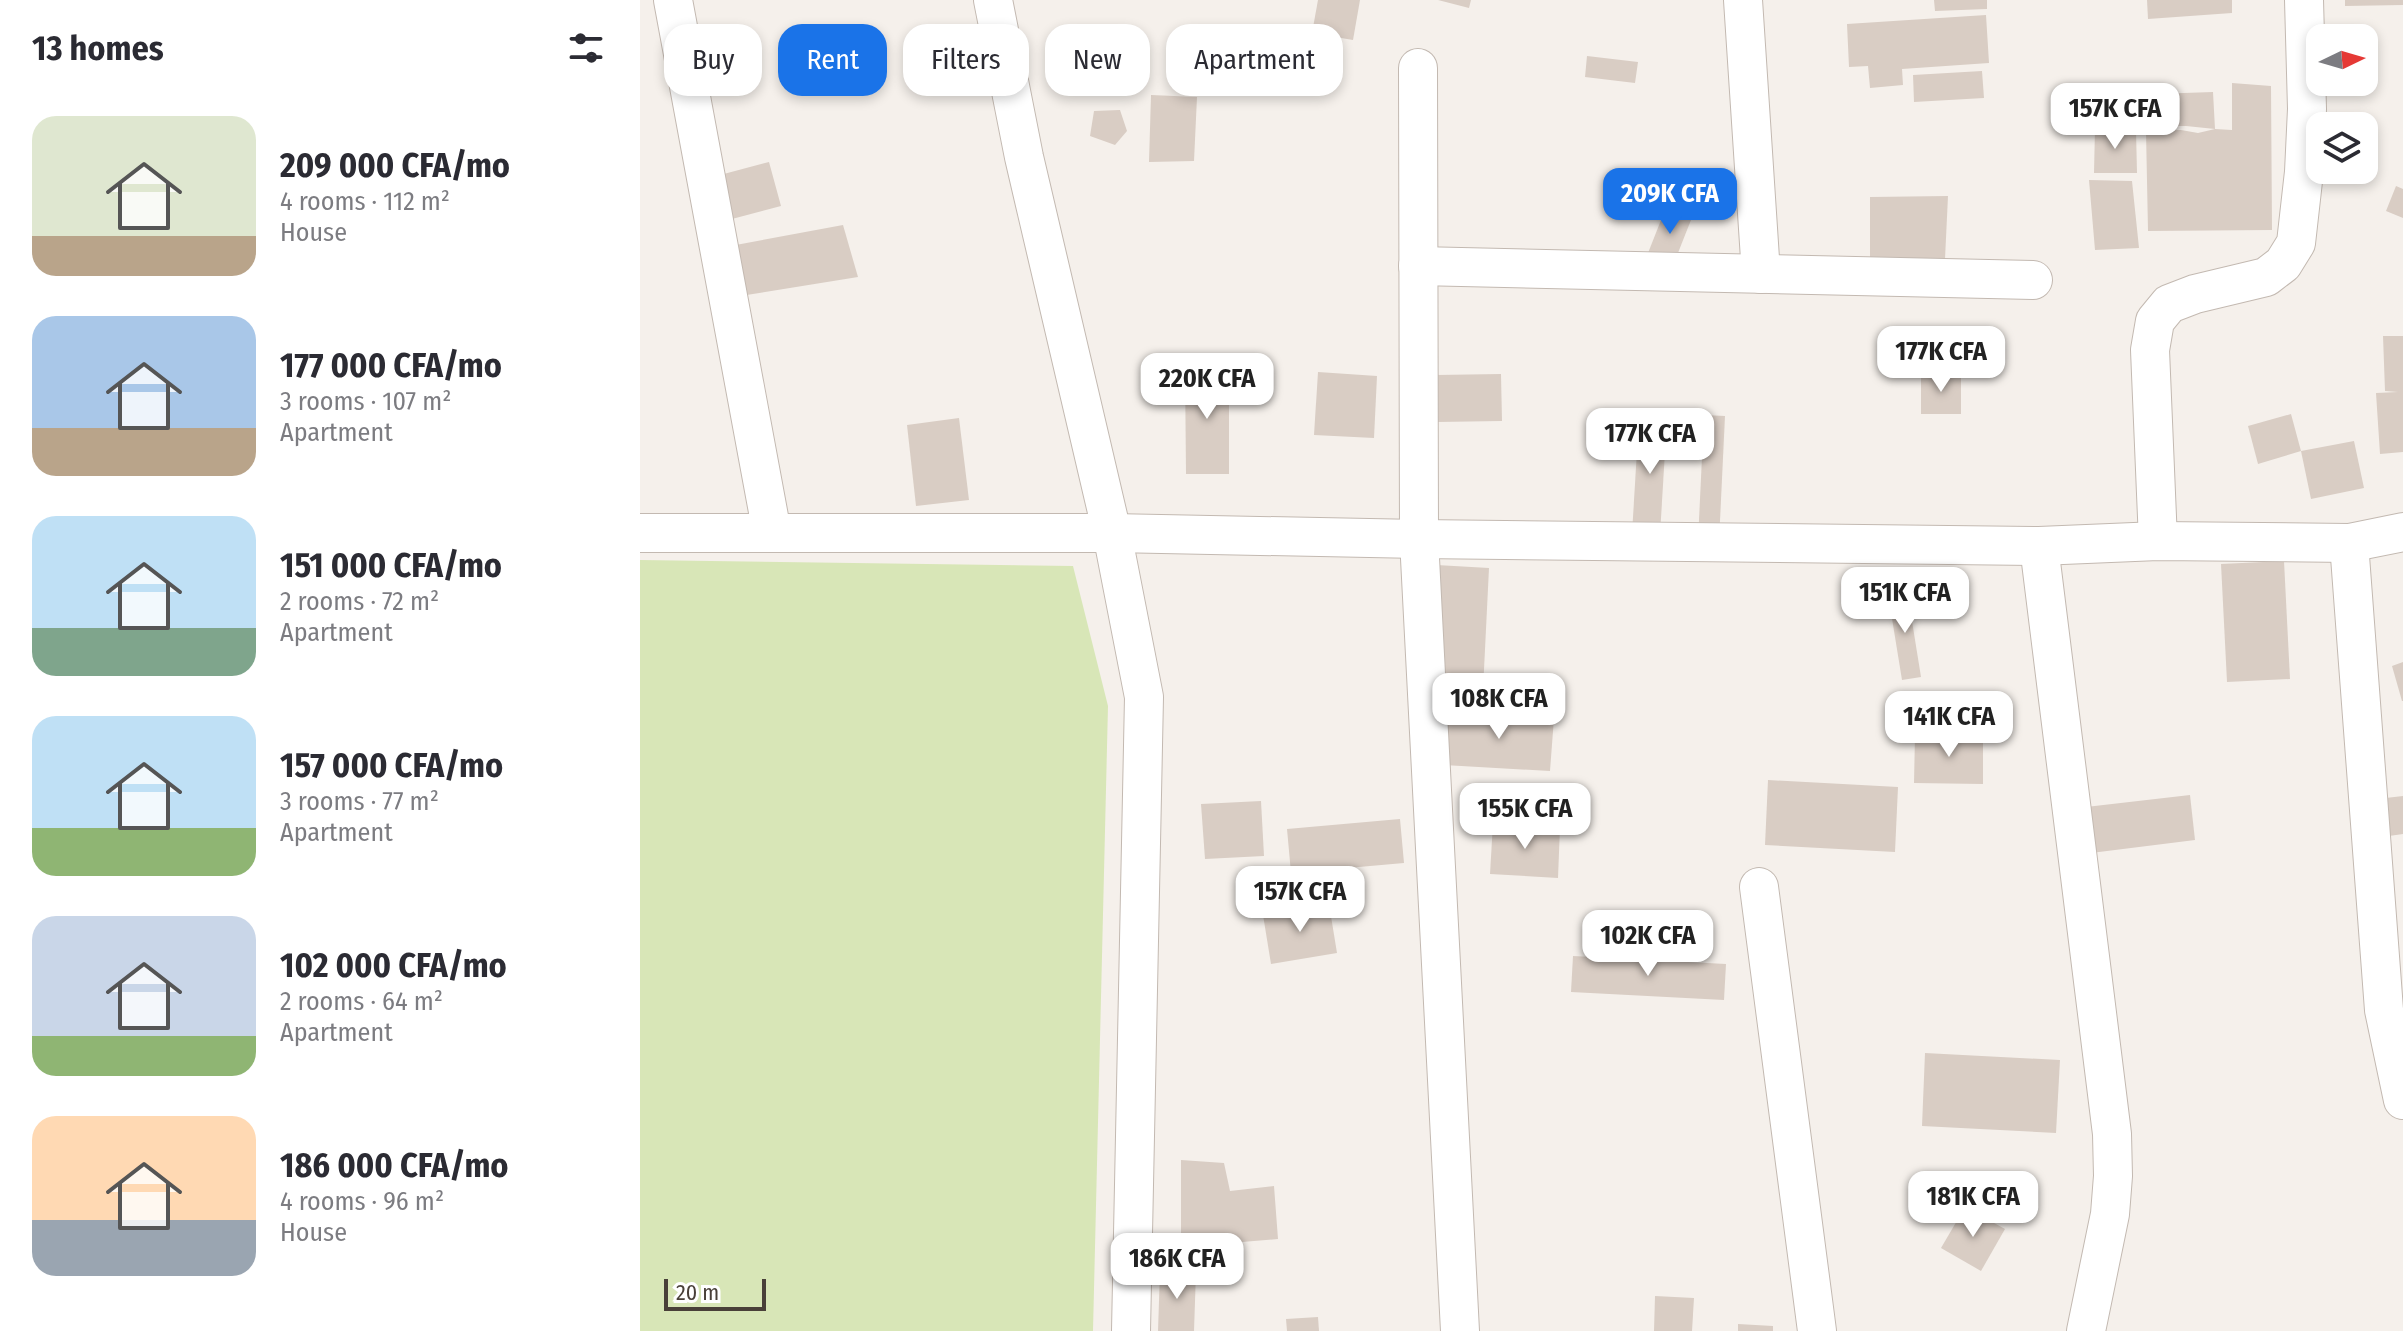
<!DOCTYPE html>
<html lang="en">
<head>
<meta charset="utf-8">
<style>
  :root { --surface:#fff; --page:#f2f2f3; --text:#2b2b33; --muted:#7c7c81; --accent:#1a73e8 }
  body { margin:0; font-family:"Fira Sans Condensed",sans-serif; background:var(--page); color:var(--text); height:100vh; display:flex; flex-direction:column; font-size:30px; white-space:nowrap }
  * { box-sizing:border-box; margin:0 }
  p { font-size:26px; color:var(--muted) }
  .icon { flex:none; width:44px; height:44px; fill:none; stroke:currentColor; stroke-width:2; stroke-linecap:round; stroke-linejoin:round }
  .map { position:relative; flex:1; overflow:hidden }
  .details { display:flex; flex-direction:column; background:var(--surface); width:640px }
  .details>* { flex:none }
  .hud { position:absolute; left:24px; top:24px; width:760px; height:72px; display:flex; gap:16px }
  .needle { width:52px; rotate:85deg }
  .buttons { position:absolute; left:1666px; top:24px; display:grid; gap:16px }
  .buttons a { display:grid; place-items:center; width:72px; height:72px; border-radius:16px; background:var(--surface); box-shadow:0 4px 12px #0003; font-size:40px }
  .scale { position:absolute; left:24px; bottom:20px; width:102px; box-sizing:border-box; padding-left:8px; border:4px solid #494039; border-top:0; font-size:22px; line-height:28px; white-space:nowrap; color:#494039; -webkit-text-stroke:6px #fff; paint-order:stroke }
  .price { position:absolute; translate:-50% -68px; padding:0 18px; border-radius:16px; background:#fff; color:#222; font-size:26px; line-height:52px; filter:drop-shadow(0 2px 4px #0008) }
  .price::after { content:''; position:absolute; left:50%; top:48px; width:24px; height:18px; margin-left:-12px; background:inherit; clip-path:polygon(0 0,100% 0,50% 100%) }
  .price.selected { background:var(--accent); color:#fff }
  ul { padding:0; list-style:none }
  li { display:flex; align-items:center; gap:24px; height:200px; padding:0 32px }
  li span { display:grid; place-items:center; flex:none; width:224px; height:160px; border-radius:24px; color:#555 }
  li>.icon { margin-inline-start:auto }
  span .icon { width:96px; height:96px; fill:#fffc; stroke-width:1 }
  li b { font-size:34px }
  h2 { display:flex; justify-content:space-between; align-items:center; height:96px; padding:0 32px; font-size:34px }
  .chip { padding:0 28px; border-radius:24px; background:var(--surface); box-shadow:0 4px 12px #0003; font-size:28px; line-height:72px }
  .chip.selected { background:var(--accent); color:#fff }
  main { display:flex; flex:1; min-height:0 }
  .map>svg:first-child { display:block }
  .green { fill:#d8e6b7 }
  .building { fill:#d9cdc4 }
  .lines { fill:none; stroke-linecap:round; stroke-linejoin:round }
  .minor-casing { stroke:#c3b9b1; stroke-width:40 }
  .minor { stroke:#fff; stroke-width:38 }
</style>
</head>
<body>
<main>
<section class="details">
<h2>13 homes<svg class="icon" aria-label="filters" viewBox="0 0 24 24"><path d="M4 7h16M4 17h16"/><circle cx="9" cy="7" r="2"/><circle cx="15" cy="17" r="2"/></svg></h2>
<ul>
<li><span style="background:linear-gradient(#dfe7d0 75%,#b9a48a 0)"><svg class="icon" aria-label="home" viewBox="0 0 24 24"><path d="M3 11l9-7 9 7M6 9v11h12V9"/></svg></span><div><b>209 000 CFA/mo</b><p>4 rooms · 112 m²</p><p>House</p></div></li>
<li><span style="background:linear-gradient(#a9c7e8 70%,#b9a48a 0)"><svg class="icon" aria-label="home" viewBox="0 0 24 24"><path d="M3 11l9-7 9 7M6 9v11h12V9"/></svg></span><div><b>177 000 CFA/mo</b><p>3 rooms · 107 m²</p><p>Apartment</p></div></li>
<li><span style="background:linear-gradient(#bfe0f5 70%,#7fa58c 0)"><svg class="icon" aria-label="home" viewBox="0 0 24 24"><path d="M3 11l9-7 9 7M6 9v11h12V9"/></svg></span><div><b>151 000 CFA/mo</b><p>2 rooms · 72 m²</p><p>Apartment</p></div></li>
<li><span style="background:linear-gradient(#bfe0f5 70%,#8fb573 0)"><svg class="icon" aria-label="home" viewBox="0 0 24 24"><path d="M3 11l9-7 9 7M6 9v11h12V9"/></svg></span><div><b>157 000 CFA/mo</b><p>3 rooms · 77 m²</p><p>Apartment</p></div></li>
<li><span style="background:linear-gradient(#c9d6e8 75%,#8fb573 0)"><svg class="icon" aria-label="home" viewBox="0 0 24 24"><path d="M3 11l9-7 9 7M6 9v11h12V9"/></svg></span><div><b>102 000 CFA/mo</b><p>2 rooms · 64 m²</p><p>Apartment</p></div></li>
<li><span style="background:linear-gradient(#ffd9b3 65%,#9aa5b1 0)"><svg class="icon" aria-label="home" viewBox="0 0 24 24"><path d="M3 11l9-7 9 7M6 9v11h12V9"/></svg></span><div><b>186 000 CFA/mo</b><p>4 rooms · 96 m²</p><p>House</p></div></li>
</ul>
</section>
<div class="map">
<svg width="1763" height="1331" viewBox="0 0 1763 1331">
  <rect width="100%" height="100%" fill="#f5f0eb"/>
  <path class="green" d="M0,560L433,566L468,706L453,1331H0Z"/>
  <g class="building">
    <path d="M678,0H720L713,40L672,33Z"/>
    <path d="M798,0H831L829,8Z"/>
    <path d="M1294,0H1347V9L1295,11Z"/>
    <path d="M1507,0H1592V13L1508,19Z"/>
    <path d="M1705,0H1763V5L1705,6Z"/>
    <path d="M1346,15L1349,63L1262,69L1263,85L1230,88L1228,66L1209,67L1207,24Z"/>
    <path d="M947,56L998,62L995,83L945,77Z"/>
    <path d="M1342,71L1344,98L1274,102L1273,75Z"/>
    <path d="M1592,83L1631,86L1632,230L1508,231L1506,131L1541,130L1558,133L1575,129L1592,130Z"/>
    <path d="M1573,92L1575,129L1546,126H1515L1514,94Z"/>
    <path d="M511,95L557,97L554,161L509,162Z"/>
    <path d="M480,110L487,131L475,145L450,136L454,111Z"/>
    <path d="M1455,128L1496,130L1497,173H1454Z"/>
    <path d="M129,162L141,206L92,219L80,175Z"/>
    <path d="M1031,180L1067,194L1058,216L1023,202Z"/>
    <path d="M1449,180L1492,181L1499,248L1455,250Z"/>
    <path d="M1756,186L1763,189V218L1746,211Z"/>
    <path d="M1308,196L1305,259L1230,261V197Z"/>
    <path d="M1025,210L1051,220L1034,263L1008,253Z"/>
    <path d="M203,225L218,277L94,297L85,247Z"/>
    <path d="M1743,336H1763V452L1740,454L1736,393L1758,392L1745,391Z"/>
    <path d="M545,369H589V474H546Z"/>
    <path d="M678,372L737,376L734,438L674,435Z"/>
    <path d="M861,374L862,421L797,422L796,375Z"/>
    <rect x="1281" y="375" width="40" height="39"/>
    <path d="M1651,414L1661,451L1618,464L1608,426Z"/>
    <path d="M1064,415L1085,416L1079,542L1058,541Z"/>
    <path d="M999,417L1027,418L1020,535L992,534Z"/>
    <path d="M319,418L329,500L276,506L267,425Z"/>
    <path d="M1714,441L1724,488L1671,499L1661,451Z"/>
    <path d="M1644,561L1650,679L1587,682L1581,564Z"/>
    <path d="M779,564L849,568L843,690L773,686Z"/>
    <path d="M1267,590L1281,677L1262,680L1248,594Z"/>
    <path d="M1763,662V701H1762L1752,666Z"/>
    <path d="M807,712L914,718L910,771L804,765Z"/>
    <path d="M1275,735H1343V784L1274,783Z"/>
    <path d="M1128,780L1258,787L1255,852L1125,845Z"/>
    <path d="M1550,795L1555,840L1451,853L1446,807Z"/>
    <path d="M1763,796V834L1742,837L1737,799Z"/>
    <path d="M621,801L624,856L565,859L561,804Z"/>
    <path d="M760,819L764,863L651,873L647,829Z"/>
    <path d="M853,823L920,827L918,878L850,874Z"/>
    <path d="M689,904L697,953L631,964L623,915Z"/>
    <path d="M933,956L1086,964L1084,1000L931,992Z"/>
    <path d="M1285,1053L1420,1060L1416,1133L1282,1126Z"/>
    <path d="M541,1160L584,1163L590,1191L634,1186L638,1239L578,1244L581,1265H541Z"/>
    <path d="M1325,1207L1365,1229L1341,1271L1301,1248Z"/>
    <path d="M520,1271L556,1272L554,1331H518Z"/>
    <path d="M1015,1296L1054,1298L1052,1331H1014Z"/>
    <path d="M678,1317L679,1331H647L646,1319Z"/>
    <path d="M1098,1324L1133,1326V1331H1098Z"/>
  </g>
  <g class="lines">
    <g class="minor-casing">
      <g id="minor">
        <path d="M33,0L132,533"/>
        <path d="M353,0L384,157L472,533L504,697L491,1331"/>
        <path d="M1103,0L1121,274"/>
        <path d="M778,68L779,539L820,1331"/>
        <path d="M778,266L1393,280"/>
        <path d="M0,533H472L779,539L1399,546L1518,541L1709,543L1763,532"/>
        <path d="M1518,541L1510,350L1515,321L1529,304L1555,294L1626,277L1643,264L1656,243L1664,172L1667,109L1664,0"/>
        <path d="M1709,543L1744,1010L1763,1100"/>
        <path d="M1399,546L1472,1134L1473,1176L1470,1214L1446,1331"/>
        <path d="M1119,887L1177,1331"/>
      </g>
    </g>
    <use href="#minor" class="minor"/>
  </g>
</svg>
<div class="buttons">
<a><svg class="needle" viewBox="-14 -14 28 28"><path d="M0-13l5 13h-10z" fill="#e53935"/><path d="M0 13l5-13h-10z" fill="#7c7c81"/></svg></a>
<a><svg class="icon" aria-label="layers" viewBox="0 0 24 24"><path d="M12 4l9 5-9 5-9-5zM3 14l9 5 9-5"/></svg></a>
</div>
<div class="scale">20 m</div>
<b class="price" style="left:1475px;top:151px">157K CFA</b>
<b class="price selected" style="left:1030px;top:236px">209K CFA</b>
<b class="price" style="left:1301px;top:394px">177K CFA</b>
<b class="price" style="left:567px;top:421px">220K CFA</b>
<b class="price" style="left:1010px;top:476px">177K CFA</b>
<b class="price" style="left:1265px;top:635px">151K CFA</b>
<b class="price" style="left:859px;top:741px">108K CFA</b>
<b class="price" style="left:1309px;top:759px">141K CFA</b>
<b class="price" style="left:885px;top:851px">155K CFA</b>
<b class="price" style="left:660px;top:934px">157K CFA</b>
<b class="price" style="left:1008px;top:978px">102K CFA</b>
<b class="price" style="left:1333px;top:1239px">181K CFA</b>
<b class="price" style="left:537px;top:1301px">186K CFA</b>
<div class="hud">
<a class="chip">Buy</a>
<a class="chip selected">Rent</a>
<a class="chip">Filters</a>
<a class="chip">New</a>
<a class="chip">Apartment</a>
</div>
</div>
</main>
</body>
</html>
